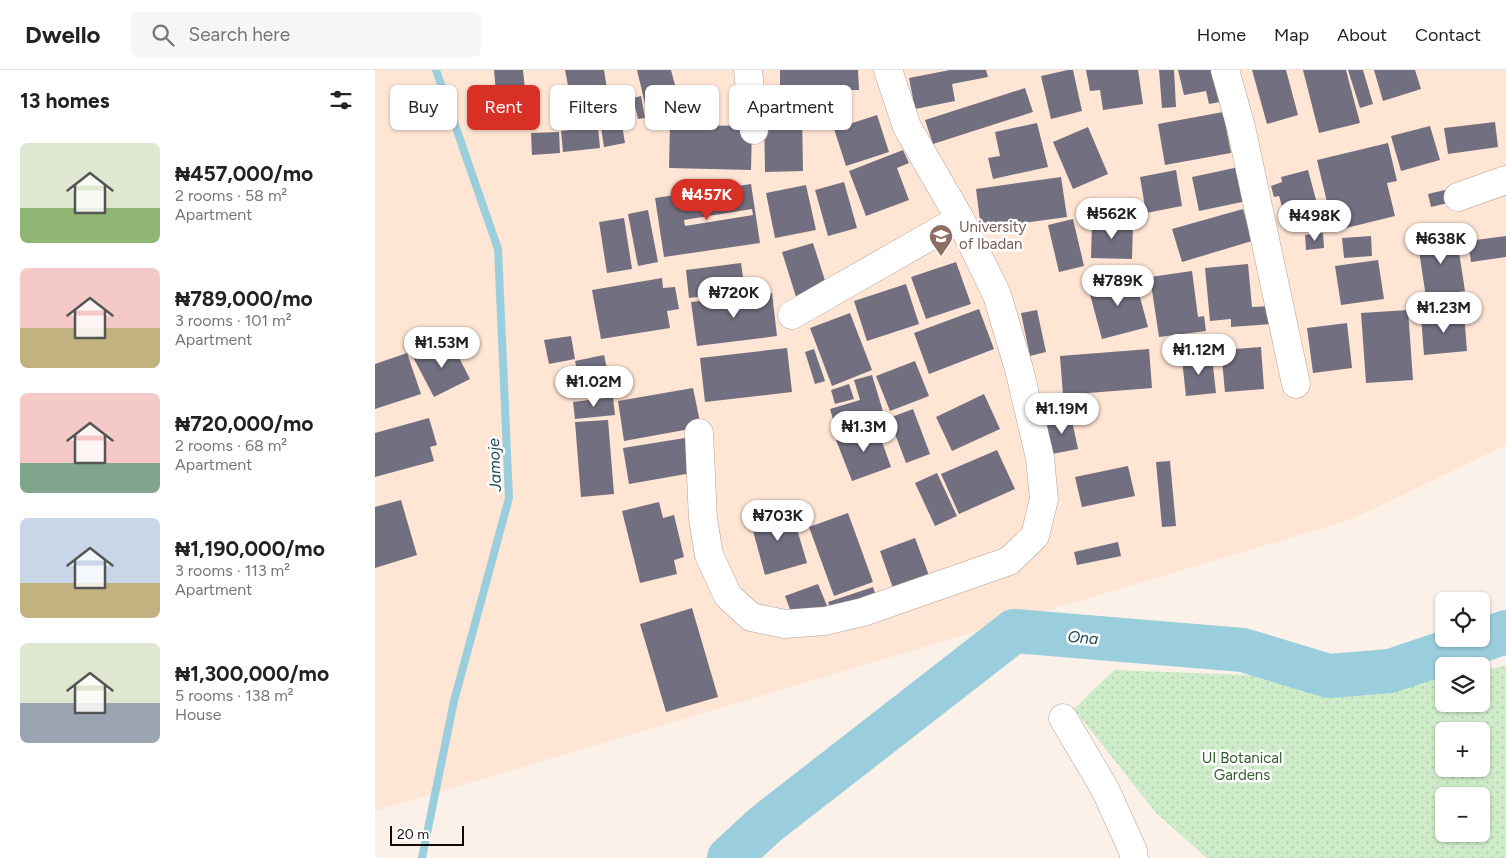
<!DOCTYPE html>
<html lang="en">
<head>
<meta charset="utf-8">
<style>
  :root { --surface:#fff; --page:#f6f6f6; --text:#222; --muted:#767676; --line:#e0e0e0; --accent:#d93025 }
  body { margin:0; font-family:Figtree,sans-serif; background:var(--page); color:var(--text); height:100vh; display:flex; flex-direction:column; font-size:19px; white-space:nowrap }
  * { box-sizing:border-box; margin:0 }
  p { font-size:16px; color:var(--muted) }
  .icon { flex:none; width:28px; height:28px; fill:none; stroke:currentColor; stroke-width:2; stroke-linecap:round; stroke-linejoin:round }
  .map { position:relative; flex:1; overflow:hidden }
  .panel { display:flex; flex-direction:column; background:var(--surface); width:375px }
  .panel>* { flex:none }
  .guide { position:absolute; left:15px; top:15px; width:475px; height:45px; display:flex; gap:10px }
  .tools { position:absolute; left:1060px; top:522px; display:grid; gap:10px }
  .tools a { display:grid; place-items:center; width:55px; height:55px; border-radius:8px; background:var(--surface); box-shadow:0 1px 4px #0004; font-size:25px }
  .scale { position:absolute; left:15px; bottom:12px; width:74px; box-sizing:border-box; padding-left:5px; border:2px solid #110b08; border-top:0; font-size:14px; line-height:18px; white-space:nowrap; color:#110b08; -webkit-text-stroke:4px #fff; paint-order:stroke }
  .price { position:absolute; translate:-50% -42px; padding:0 11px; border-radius:18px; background:#fff; color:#222; font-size:16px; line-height:32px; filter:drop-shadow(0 1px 2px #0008) }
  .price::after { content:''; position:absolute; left:50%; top:30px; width:15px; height:11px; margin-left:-8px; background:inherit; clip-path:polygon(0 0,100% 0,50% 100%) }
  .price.on { background:var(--accent); color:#fff }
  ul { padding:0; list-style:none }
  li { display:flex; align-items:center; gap:15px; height:125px; padding:0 20px }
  li span { display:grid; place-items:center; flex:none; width:140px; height:100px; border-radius:8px; color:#555 }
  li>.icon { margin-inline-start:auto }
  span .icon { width:60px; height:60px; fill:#fffc; stroke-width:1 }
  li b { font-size:21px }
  h2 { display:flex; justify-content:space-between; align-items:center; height:60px; padding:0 20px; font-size:21px }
  .chip { padding:0 18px; border-radius:8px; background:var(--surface); box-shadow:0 1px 4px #0004; font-size:18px; line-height:45px }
  .chip.on { background:var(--accent); color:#fff }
  header { display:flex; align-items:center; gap:30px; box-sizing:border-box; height:70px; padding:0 25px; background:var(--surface); border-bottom:1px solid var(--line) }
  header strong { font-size:24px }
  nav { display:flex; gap:28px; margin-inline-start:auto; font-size:18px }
  .search { width:350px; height:45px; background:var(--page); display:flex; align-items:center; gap:12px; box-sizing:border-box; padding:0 18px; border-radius:8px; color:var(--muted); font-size:19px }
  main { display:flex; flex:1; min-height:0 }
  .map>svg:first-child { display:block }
  .built { fill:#ffe5d4 }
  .park { fill:url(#park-dots); fill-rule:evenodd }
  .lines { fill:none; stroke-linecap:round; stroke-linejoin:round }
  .stream { stroke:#9bcedd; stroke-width:8 }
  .river { stroke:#9bcedd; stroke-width:44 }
  .building { fill:#726f80; fill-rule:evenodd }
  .minor-casing { stroke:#b2a195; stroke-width:29 }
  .minor { stroke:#fff; stroke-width:28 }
  .labels { text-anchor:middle; stroke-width:5; stroke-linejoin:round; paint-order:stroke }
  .education-label { font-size:15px; fill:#785e54; stroke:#fff; text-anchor:start }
  .park-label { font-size:15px; fill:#345e2f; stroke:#fff }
  .water-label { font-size:16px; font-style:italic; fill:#1d4a55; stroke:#fff }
</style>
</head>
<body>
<header>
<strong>Dwello</strong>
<div class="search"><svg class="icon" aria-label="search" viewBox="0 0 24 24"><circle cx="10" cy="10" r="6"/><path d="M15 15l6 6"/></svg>Search here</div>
<nav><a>Home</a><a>Map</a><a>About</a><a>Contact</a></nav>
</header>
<main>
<section class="panel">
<h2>13 homes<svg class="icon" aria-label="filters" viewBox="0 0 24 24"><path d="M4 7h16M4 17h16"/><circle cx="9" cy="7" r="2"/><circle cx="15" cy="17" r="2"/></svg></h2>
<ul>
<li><span style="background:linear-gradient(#dfe7d0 65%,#8fb573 0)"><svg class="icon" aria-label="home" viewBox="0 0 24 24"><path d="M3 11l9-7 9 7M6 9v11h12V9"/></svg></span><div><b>₦457,000/mo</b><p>2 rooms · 58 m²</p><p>Apartment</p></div></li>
<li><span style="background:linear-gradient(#f6c9c9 60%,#c2b280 0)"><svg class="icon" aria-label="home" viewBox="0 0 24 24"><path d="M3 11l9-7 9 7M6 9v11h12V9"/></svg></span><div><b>₦789,000/mo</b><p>3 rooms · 101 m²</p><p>Apartment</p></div></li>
<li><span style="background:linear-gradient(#f6c9c9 70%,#7fa58c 0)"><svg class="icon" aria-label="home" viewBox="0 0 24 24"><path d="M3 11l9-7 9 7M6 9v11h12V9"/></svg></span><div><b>₦720,000/mo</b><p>2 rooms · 68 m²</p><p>Apartment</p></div></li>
<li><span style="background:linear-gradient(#c9d6e8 65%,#c2b280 0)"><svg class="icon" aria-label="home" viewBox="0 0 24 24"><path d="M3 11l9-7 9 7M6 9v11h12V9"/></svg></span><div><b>₦1,190,000/mo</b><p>3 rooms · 113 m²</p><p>Apartment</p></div></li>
<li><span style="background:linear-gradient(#dfe7d0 60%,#9aa5b1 0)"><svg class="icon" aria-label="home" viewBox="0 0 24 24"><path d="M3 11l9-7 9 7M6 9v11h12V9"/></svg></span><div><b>₦1,300,000/mo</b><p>5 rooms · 138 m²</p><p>House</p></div></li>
</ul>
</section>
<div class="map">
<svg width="1131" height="788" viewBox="0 0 1131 788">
  <defs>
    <pattern id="park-dots" width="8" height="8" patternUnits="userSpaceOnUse" patternTransform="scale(1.25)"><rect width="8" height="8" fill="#cfecca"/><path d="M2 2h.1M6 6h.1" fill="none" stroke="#b1c9ac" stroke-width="1.8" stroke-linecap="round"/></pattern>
  </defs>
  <rect width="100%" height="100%" fill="#fcf1e9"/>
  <path class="built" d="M0,0H1131V375L975,450L0,741Z"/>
  <path class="park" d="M1131,596V788H832L781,743L699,639L739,600L874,605L977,612L1069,606V634H1106V600ZM1069,661H1106V699H1069ZM1069,726H1106V764H1069Z"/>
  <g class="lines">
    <path class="stream" d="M47,788L79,631L134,428L123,179L61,0"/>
    <path class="river" d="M354,788L391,754L639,561L868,580L954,606L1015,601L1131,562"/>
  </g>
  <g class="building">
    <path d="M119,0H148L150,19L121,22Z"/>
    <path d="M190,0H229L232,19L195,26Z"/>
    <path d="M262,0H296L305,34L272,42Z"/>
    <path d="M405,0H483L484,20L405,21Z"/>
    <path d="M575,0H611L613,7L577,14L580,31L540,39L534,8Z"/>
    <path d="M693,0H698L707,41L676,49L666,6Z"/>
    <path d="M711,0H763L768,34L728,40L725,20L715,21Z"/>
    <path d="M784,0H799L801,37L787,38Z"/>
    <path d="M803,0H844L850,31L834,34L831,21L809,25Z"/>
    <path d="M877,0H911L923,45L892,54Z"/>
    <path d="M928,0H971L985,53L944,63Z"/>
    <path d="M973,0H988L998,34L985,38Z"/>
    <path d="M999,0H1040L1046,19L1008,31Z"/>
    <path d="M650,18L658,42L558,74L550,50Z"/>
    <path d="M266,26L270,48L263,49L258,28Z"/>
    <path d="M465,42L466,53L444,54V43Z"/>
    <path d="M848,42L856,83L790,95L783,54Z"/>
    <path d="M389,44H427L428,101L390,102Z"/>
    <path d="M502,45L514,82L471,96L459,59Z"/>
    <path d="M1120,52L1123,77L1073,84L1069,58Z"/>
    <path d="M662,53L673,97L618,109L613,88L625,86L620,62Z"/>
    <path d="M247,55L250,73L229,77L226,58Z"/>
    <path d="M295,55L377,56L376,100L294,98Z"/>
    <path d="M1055,56L1065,90L1026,101L1016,66Z"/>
    <path d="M223,57L225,78L188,82L186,61Z"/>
    <path d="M713,57L733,104L698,119L678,72Z"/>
    <path d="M184,62L185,83L157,85L156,63Z"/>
    <path d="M1013,73L1022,111L1012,113L1020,146L959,161L942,90Z"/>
    <path d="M528,80L534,93L522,98L534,130L491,146L474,101Z"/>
    <path d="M864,97L872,131L824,141L817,107Z"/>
    <path d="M801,100L807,136L771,143L765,107Z"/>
    <path d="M933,100L944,141L917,148L916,142L909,144L904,126L899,127L896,116L907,112L906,107Z"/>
    <path d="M686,107L692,147L606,159L601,119Z"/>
    <path d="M469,112L482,158L453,166L440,120Z"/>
    <path d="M376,114L385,173L289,187L280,128ZM377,139L378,145L310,156L309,150Z"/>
    <path d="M431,115L441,160L400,168L391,123Z"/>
    <path d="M1074,119L1077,132L1056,137L1053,124Z"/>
    <path d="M868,139L877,171L807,192L797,159Z"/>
    <path d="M273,140L283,192L263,196L253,144Z"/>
    <path d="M249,148L257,199L232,203L224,152Z"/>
    <path d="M698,149L709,196L684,202L673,155Z"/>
    <path d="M717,152L758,153L757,189L716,188Z"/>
    <path d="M948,163L949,178L931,180L930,165Z"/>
    <path d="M1081,163L1090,221L1051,227L1042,168Z"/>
    <path d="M996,166L997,186L969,188L967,168Z"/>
    <path d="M1131,166V187L1096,192L1093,171Z"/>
    <path d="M438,173L453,220L422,230L407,182Z"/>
    <path d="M1003,190L1009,229L966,235L960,196Z"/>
    <path d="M581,192L596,234L551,249L536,207Z"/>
    <path d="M366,193L370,221L314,228L311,200Z"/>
    <path d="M873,194L877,237L896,236L898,254L856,257V249L835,251L830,198Z"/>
    <path d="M817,201L823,247L829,246L831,261L784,267L775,207Z"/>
    <path d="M759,205L773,257L727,269L713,217Z"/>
    <path d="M287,208L288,218L300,217L304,239L292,241L295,258L226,269L217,220Z"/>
    <path d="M531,214L544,254L492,271L479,231Z"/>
    <path d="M397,223L402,266L322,276L316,232Z"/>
    <path d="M604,239L619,279L554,304L539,263Z"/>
    <path d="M662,240L671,282L655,286L646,243Z"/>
    <path d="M1033,240L1038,310L991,313L986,243Z"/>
    <path d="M475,243L497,300L457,316L435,258Z"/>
    <path d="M1089,243L1092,281L1049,285L1046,246Z"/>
    <path d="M972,253L977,298L938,303L932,258Z"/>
    <path d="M196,266L200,289L174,294L169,270Z"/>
    <path d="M75,270L95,309L59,327L39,289Z"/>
    <path d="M886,277L889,319L850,322L846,280Z"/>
    <path d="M412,278L417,322L330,332L325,288Z"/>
    <path d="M439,279L450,311L440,314L430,282Z"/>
    <path d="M774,279L777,318L688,325L685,286Z"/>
    <path d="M32,283L46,324L0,339V294Z"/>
    <path d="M229,285L237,321L208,327L200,291Z"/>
    <path d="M837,287L841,323L811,326L807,290Z"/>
    <path d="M540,291L554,326L515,341L501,306Z"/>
    <path d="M497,305L510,348L462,363L455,339L485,330L479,310Z"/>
    <path d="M474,314L479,329L460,334L456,320Z"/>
    <path d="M318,318L326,357L249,371L243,331Z"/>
    <path d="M609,324L625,359L577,381L561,347Z"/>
    <path d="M238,327L240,345L200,349L198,332Z"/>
    <path d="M538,339L555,384L531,393L514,348Z"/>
    <path d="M696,346L703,379L677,384L670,352Z"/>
    <path d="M54,348L62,375L55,377L59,391L0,407V363Z"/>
    <path d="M233,350L239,424L206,427L200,352Z"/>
    <path d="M501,355L516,397L477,411L461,370Z"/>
    <path d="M322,366L328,401L254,414L248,378Z"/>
    <path d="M622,380L640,419L584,444L566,404Z"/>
    <path d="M795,391L801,456L787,457L781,392Z"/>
    <path d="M753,396L760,426L707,437L700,407Z"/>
    <path d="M562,403L582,446L560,456L540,413Z"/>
    <path d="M26,430L42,485L0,498V437Z"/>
    <path d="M284,432L288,448L299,445L309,487L299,490L302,504L265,513L247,441Z"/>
    <path d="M416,439L432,493L390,505L375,450Z"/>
    <path d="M473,443L498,512L459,526L434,457Z"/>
    <path d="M540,468L556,511L520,524L505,481Z"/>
    <path d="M743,472L746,486L702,495L699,482Z"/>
    <path d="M443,514L453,538L419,550L410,526Z"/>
    <path d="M498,517L502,530L457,545L453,532Z"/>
    <path d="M317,538L343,627L291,642L265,554Z"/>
  </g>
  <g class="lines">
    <g class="minor-casing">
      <g id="minor">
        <path d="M373,0L379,60"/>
        <path d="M850,0L866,57L921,314"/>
        <path d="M1083,127L1131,110"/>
        <path d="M417,245L585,149"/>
        <path d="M324,363L328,449L334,485L353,526L376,547L410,554L450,551L488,542L634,491L660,466L669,429L665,388L644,299L622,225L585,149L532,57L513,0"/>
        <path d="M688,648L730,719L758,781L759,788"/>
      </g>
    </g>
    <use href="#minor" class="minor"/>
  </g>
  <defs>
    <g id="university-pin" transform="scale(1.25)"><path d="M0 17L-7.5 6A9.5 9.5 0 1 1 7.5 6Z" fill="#8d6e63" stroke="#fff"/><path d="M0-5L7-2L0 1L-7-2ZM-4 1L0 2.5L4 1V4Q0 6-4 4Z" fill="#fff"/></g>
  </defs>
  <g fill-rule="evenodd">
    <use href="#university-pin" x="566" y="166"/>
  </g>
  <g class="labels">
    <g class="education-label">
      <text x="584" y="162">University<tspan x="584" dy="17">of Ibadan</tspan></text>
    </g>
    <g class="park-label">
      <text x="867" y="693">UI Botanical<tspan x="867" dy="17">Gardens</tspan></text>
    </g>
    <g class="water-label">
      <text transform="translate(119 395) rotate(-92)" y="6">Jamoje</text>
      <text transform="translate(708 567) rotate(5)" y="6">Ona</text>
    </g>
  </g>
</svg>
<div class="tools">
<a><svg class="icon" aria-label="locate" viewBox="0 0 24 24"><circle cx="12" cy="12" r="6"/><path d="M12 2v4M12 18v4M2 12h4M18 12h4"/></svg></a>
<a><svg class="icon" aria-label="layers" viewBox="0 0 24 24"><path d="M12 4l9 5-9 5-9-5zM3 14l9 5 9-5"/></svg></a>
<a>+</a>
<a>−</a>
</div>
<div class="scale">20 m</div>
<b class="price on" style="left:332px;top:151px">₦457K</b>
<b class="price" style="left:737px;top:170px">₦562K</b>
<b class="price" style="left:940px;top:172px">₦498K</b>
<b class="price" style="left:1066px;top:195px">₦638K</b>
<b class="price" style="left:743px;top:237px">₦789K</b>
<b class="price" style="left:359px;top:249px">₦720K</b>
<b class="price" style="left:1069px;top:264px">₦1.23M</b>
<b class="price" style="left:67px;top:299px">₦1.53M</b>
<b class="price" style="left:824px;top:306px">₦1.12M</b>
<b class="price" style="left:219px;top:338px">₦1.02M</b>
<b class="price" style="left:687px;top:365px">₦1.19M</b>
<b class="price" style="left:489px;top:383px">₦1.3M</b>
<b class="price" style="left:403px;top:472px">₦703K</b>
<div class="guide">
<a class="chip">Buy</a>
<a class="chip on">Rent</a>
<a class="chip">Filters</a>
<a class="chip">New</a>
<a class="chip">Apartment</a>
</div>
</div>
</main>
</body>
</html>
